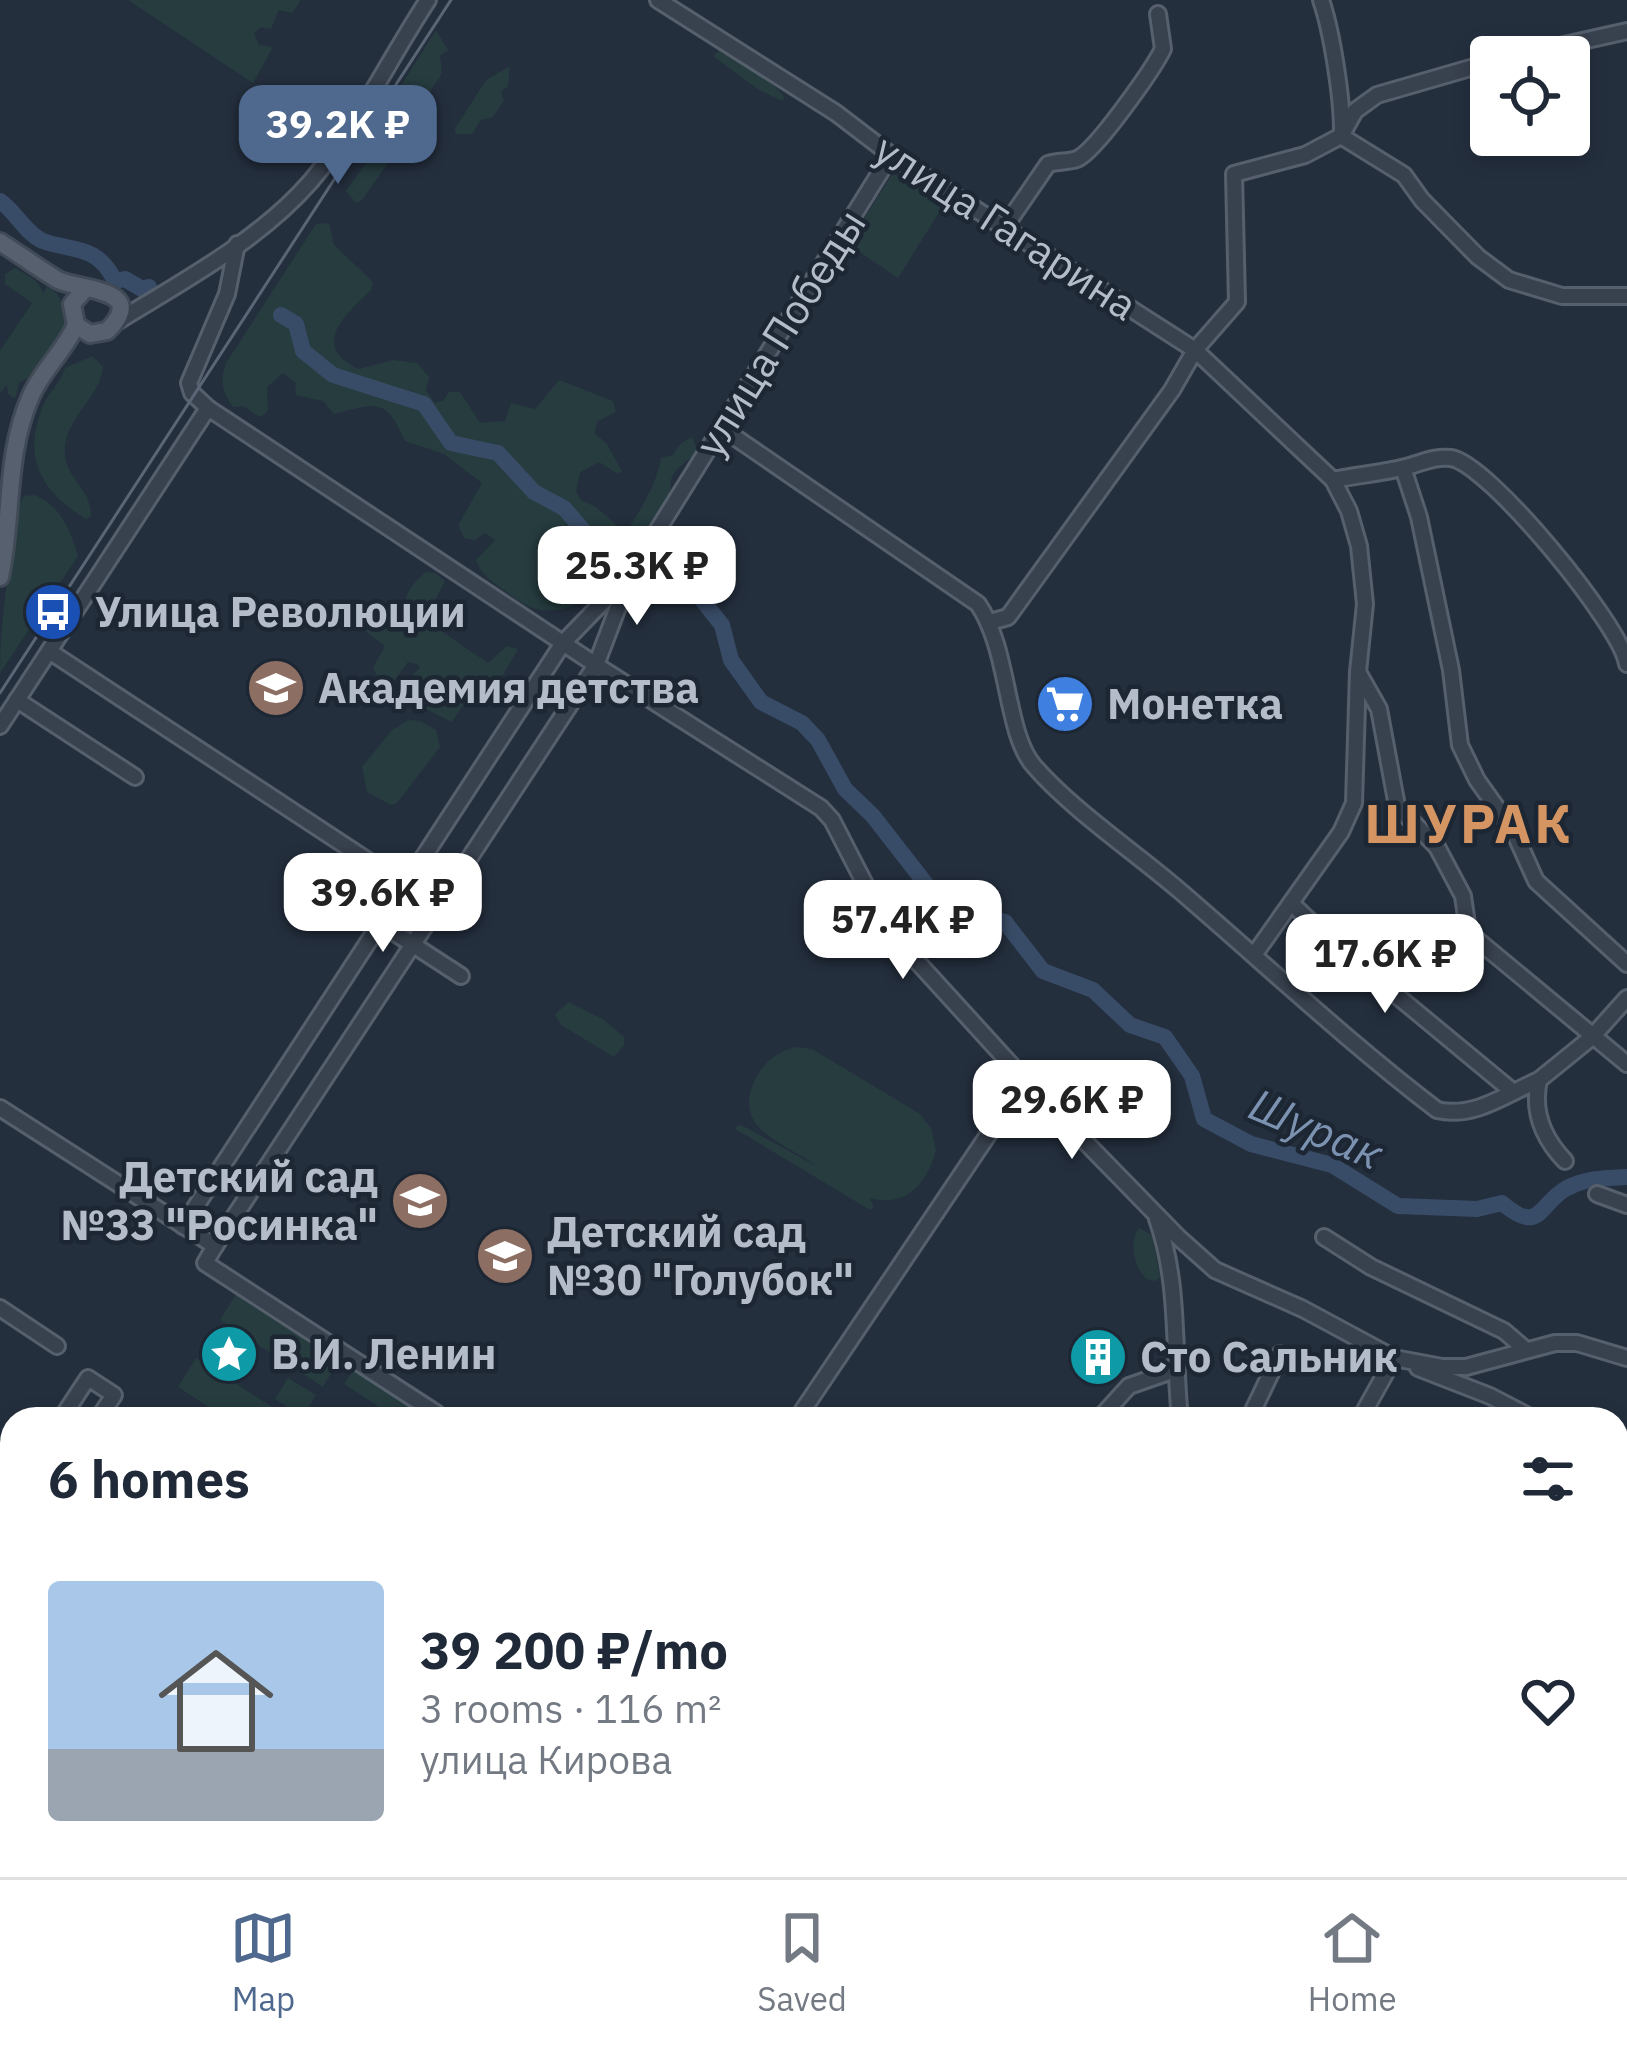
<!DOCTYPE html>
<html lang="en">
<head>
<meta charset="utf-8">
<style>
  :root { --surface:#fff; --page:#f2f2f3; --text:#1f2937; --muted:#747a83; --line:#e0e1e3; --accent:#4f688e }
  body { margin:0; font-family:"IBM Plex Sans",sans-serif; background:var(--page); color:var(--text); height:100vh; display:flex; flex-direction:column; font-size:45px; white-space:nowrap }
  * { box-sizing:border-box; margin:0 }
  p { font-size:39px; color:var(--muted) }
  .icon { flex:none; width:66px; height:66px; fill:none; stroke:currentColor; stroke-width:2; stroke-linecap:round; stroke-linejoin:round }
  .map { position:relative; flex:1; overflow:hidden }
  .panel { position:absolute; left:0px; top:1407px; width:1629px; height:471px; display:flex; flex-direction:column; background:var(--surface); border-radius:36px 36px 0 0; box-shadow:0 6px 18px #0003 }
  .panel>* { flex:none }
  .controls { position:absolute; left:1470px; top:36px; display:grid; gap:24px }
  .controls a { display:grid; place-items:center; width:120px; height:120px; border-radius:12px; background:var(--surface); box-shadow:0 6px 18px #0003; font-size:60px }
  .price { position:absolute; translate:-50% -102px; padding:0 27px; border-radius:24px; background:#fff; color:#222; font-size:39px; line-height:78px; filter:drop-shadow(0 3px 6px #0008) }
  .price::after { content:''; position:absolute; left:50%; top:72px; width:36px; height:27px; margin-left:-18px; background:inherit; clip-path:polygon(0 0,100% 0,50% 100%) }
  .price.selected { background:var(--accent); color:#fff }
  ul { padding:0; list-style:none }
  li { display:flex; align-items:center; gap:36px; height:300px; padding:0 48px }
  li+li { border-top:3px solid var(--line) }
  li span { display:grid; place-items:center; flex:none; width:336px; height:240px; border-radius:12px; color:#555 }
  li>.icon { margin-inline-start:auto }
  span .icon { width:144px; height:144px; fill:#fffc; stroke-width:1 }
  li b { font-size:51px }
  h2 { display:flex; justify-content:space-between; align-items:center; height:144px; padding:0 48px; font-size:51px }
  .tab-bar { display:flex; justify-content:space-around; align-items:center; height:168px; border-top:3px solid var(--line); background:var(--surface); font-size:33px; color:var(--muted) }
  .tab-bar a { display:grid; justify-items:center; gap:6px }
  .tab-bar .selected { color:var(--accent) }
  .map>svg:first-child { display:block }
  .green { fill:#263c3f }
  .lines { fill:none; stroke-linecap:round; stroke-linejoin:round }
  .river { stroke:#394c67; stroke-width:16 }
  .minor-casing { stroke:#565f6c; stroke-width:20 }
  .major-casing { stroke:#414a57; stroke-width:22 }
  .minor { stroke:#38414e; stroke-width:14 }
  .major { stroke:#56606e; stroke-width:16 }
  .tram { stroke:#5a6575; stroke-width:3 }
  .labels { text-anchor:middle; stroke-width:9; stroke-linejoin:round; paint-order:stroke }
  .street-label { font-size:42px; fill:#b4bcc9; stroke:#1d2633 }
  .poi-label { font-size:42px; font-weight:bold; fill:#b4bcc9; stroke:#1d2633; text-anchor:start }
  .water-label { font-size:45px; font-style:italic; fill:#7c92b1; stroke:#1d2633 }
  .district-label { font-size:54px; font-weight:bold; letter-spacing:3px; fill:#d59563; stroke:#1d2633 }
</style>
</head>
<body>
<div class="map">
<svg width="1627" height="1877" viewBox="0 0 1627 1877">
  <rect width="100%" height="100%" fill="#242f3e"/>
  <g class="green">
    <path d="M128,0H299L300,2L292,13L279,10L271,29L261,27L254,33L259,45L273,47L253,83Z"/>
    <path d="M436,30L448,50L440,56L442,73L409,123L402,143L362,200L356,203L346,191L376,149L375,144L358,161C359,155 371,131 374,124L379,123L386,132L398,122L401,105L392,100Z"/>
    <path d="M719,51L767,78L784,96L783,101L759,90L713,56Z"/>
    <path d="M510,66L508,86L501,92L504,100L493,117L481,120L472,134H456L455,129L486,80Z"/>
    <path d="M893,173L943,206L898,278L848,244Z"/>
    <path d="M329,223L334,245L373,282L371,290C348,313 308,344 358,369L393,360L417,363L429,377L426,391L435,403L443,401L449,392H460L480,423L505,421L511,403L535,409L559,380L613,401L616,412L598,421L594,433L607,444L622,472L616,473L599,462L580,472L576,491L581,500L596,507L620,528L630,526C644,504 657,482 661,458L673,455L681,443L692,437L697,449C691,462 674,466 671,481C670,487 671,492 670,497C633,543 581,652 509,594C495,583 482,577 476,560L495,540L485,533L475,540L464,538L458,525L482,483L444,454L405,441C385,394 374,405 334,414L323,401L296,395L295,382L283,373L267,387L268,411L260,417L243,406L233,407C222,391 220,382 226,363L316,224Z"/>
    <path d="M15,268L35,280L44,293L46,286C63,294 64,308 66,325L32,376L19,383L15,399L8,394L7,385L0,393V351L32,303L5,284V274Z"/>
    <path d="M92,356L103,366C101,395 70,414 65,445C61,477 92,488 91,516L86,519C43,493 22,460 42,408C48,392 61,383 65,368Z"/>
    <path d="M34,495C61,505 70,530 78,556L0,673C0,616 10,560 20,503L24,496Z"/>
    <path d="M426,572L435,573L445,581L425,620L488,663L507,646L518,649L497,685H476L452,722L398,695L401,685L420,668L417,664L408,662L394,681L386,684L379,681L373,667L385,646L366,632L372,618L379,617L400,630L408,628L410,623C400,599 407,589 426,572Z"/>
    <path d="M409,720L420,721L436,730L440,747L397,803L391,805L367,792L362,767L392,730Z"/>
    <path d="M569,1002L604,1020L624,1037V1045L614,1057L561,1025L555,1014Z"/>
    <path d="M795,1047L812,1049L920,1114L931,1128L936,1150C927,1184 906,1208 870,1198L874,1208L870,1210L734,1128L740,1125L747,1128L818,1167C785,1142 728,1130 757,1076C766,1060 778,1052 795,1047Z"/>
    <path d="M1139,1228L1152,1235L1160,1277L1155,1281L1146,1279C1134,1265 1128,1243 1139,1228Z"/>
    <path d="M238,1291L341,1357L323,1387L220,1320Z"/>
    <path d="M196,1358L291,1419H227L178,1387Z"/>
    <path d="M356,1365L425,1409L419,1419H398L344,1384Z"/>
    <path d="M288,1378L316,1395L303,1417L275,1399Z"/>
    <path d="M0,1830L12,1831V1866H32L25,1877H0Z"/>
  </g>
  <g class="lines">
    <g class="river">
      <path d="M0,201C15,211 26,234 43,241C73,252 97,244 115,281L125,279L142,289L149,287"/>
      <path d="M281,315L296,324L303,351L333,375L424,404L451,443L498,453L534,492L564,508L589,537L627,542"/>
      <path d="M658,562L688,582L722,625L731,660L761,702L802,723L818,740L845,789L873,816L950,915L976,914L1005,922L1043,971L1093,990L1130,1025L1165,1037L1192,1076L1204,1119L1251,1144L1332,1165L1398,1206L1477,1209L1502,1203C1541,1236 1538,1204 1567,1188C1587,1178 1605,1178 1627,1177"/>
    </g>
    <g class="minor-casing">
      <g id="minor">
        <path d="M658,0L836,113L891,155L1195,350L1333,480L1349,511L1359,546L1365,604L1358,672L1379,709L1397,806L1437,847L1463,896L1467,924L1476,939L1627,1064"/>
        <path d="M1321,0C1332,32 1342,97 1342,131"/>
        <path d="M1511,57L1627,31"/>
        <path d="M1341,136L1404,175L1422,200L1478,257L1509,280L1562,296H1627"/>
        <path d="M1341,136L1355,111L1377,95L1491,62"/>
        <path d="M1004,228L1048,164C1058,161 1069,162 1077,159C1096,151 1153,69 1163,49L1158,14"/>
        <path d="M115,323C181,282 259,241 311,181C357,127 389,59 428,0"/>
        <path d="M208,408L596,665L821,808L832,820L883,919L902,945L1025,1080L1178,1237L1215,1270L1303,1309L1394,1358L1442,1367H1466L1555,1343H1577L1627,1358"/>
        <path d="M720,427L978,604C1010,651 1005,733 1034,766C1071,809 1136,853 1180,891C1265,964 1348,1042 1437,1110C1474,1119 1506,1094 1539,1080C1532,1111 1543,1138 1565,1161"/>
        <path d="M1403,468L1419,517L1451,670L1460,745L1477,780L1514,832L1536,881L1627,964"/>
        <path d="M1333,480C1357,475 1383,473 1406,467C1421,463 1435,456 1451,458C1489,464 1621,625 1627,664"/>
        <path d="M990,622L1008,617L1172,390L1195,350L1237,302L1234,174L1305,155L1341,136"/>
        <path d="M49,651L370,862"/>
        <path d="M17,700L135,777"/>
        <path d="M0,726L208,408L192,393L189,383L227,294L237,244"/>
        <path d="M332,892L461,976"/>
        <path d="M1291,903L1332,942L1512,1091"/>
        <path d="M1254,955L1341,832L1354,803L1358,672"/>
        <path d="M1539,1080L1592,1037L1627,998"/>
        <path d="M0,1108L215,1246L205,1263L436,1413L433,1419"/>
        <path d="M1597,1194L1627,1205"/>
        <path d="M1157,1219C1180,1284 1173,1352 1180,1419"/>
        <path d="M183,1226L563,643L627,577"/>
        <path d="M1324,1237L1371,1267L1504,1331L1525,1349"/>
        <path d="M215,1246L596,665L631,573L891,155"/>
        <path d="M0,1308L57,1346"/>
        <path d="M1418,1368L1490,1396L1534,1419"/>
        <path d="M61,1419L88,1378L114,1395L98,1419"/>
        <path d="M797,1419L1025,1080"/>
        <path d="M1099,1419L1129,1386L1175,1370"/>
        <path d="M1249,1419L1280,1354"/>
        <path d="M1360,1419L1394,1358L1398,1360"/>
        <path d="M1617,1469L1627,1475"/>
        <path d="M0,1509L12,1491"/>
        <path d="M0,1560L12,1548"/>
        <path d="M0,1709L12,1727"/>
        <path d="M103,1866L111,1877"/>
        <path d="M429,1877L444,1866"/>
        <path d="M770,1877L778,1866"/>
        <path d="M1182,1877L1183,1866"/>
        <path d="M1283,1877L1284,1866"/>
      </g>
    </g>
    <g class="major-casing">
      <g id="major">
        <path d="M0,242C19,254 38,268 58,280C77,290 151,288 107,331L90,334L76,325L72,304L86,288"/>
        <path d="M0,577C13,516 5,456 30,398C41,371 64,352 76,325"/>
      </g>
    </g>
    <use href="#minor" class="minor"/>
    <use href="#major" class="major"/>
    <path class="tram" d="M0,693L451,0"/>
  </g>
  <defs>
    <g id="bus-disc" transform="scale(3)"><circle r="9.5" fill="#1a4fb4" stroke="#1d2633"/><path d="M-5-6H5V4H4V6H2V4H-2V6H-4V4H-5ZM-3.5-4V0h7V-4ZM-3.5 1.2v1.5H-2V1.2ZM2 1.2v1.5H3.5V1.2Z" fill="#fff"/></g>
    <g id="school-disc" transform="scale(3)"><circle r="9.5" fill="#8d6e63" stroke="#1d2633"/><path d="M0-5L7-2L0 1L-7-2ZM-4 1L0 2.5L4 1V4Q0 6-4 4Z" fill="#fff"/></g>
    <g id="supermarket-disc" transform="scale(3)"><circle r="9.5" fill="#3f7fe0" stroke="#1d2633"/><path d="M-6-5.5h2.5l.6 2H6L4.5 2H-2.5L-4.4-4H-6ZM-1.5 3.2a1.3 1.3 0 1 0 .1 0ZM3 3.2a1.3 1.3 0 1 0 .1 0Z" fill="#fff"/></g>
    <g id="sight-disc" transform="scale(3)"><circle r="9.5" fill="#0f9aa8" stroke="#1d2633"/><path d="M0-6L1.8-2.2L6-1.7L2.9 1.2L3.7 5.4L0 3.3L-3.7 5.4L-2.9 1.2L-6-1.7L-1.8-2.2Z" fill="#fff"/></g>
    <g id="building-disc" transform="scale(3)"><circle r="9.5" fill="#0f9aa8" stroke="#1d2633"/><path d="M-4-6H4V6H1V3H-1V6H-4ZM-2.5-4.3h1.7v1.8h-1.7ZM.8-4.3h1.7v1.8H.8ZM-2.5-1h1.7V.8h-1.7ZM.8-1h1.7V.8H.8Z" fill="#fff"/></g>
  </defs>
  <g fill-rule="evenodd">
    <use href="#bus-disc" x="53" y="612"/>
    <use href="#school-disc" x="276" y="688"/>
    <use href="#supermarket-disc" x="1065" y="704"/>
    <use href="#school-disc" x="420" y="1201"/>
    <use href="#school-disc" x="505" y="1256"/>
    <use href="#sight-disc" x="229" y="1354"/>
    <use href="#building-disc" x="1098" y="1357"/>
  </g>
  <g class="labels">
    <g class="street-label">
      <text transform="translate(1006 227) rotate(33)" y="15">улица Гагарина</text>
      <text transform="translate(780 333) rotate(-58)" y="15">улица Победы</text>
    </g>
    <g class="poi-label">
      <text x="95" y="627">Улица Революции</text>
      <text x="318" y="703">Академия детства</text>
      <text x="1107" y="719">Монетка</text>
      <text x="378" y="1192" text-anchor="end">Детский сад<tspan x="378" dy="48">№33 "Росинка"</tspan></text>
      <text x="547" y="1247">Детский сад<tspan x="547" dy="48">№30 "Голубок"</tspan></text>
      <text x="271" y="1369">В.И. Ленин</text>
      <text x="1140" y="1372">Сто Сальник</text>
    </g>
    <g class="water-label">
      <text transform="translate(1316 1129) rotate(23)" y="16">Шурак</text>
    </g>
    <g class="district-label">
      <text x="1469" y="843">ШУРАК</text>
    </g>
  </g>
</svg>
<div class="controls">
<a><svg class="icon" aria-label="locate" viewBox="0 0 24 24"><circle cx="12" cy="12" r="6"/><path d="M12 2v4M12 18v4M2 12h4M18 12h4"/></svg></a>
</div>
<b class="price selected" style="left:338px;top:187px">39.2K ₽</b>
<b class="price" style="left:637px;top:628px">25.3K ₽</b>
<b class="price" style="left:383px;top:955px">39.6K ₽</b>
<b class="price" style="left:903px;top:982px">57.4K ₽</b>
<b class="price" style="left:1385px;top:1016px">17.6K ₽</b>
<b class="price" style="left:1072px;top:1162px">29.6K ₽</b>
<section class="panel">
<h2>6 homes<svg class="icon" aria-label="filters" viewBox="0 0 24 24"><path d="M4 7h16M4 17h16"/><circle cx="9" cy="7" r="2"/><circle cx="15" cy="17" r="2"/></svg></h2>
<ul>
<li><span style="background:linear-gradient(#a9c7e8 70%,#9aa5b1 0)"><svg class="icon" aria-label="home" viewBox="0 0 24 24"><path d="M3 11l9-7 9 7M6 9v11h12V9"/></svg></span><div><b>39 200 ₽/mo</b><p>3 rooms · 116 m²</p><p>улица Кирова</p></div><svg class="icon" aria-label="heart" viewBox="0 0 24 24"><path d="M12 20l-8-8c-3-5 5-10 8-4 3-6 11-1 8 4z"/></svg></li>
</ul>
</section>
</div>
<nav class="tab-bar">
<a class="selected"><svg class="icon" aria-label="map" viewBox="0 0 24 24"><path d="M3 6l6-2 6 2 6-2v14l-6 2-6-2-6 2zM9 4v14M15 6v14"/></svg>Map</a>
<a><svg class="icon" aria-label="saved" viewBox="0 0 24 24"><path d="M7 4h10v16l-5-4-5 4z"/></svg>Saved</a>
<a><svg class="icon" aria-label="home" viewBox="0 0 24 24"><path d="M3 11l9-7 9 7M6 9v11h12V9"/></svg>Home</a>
</nav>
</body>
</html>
